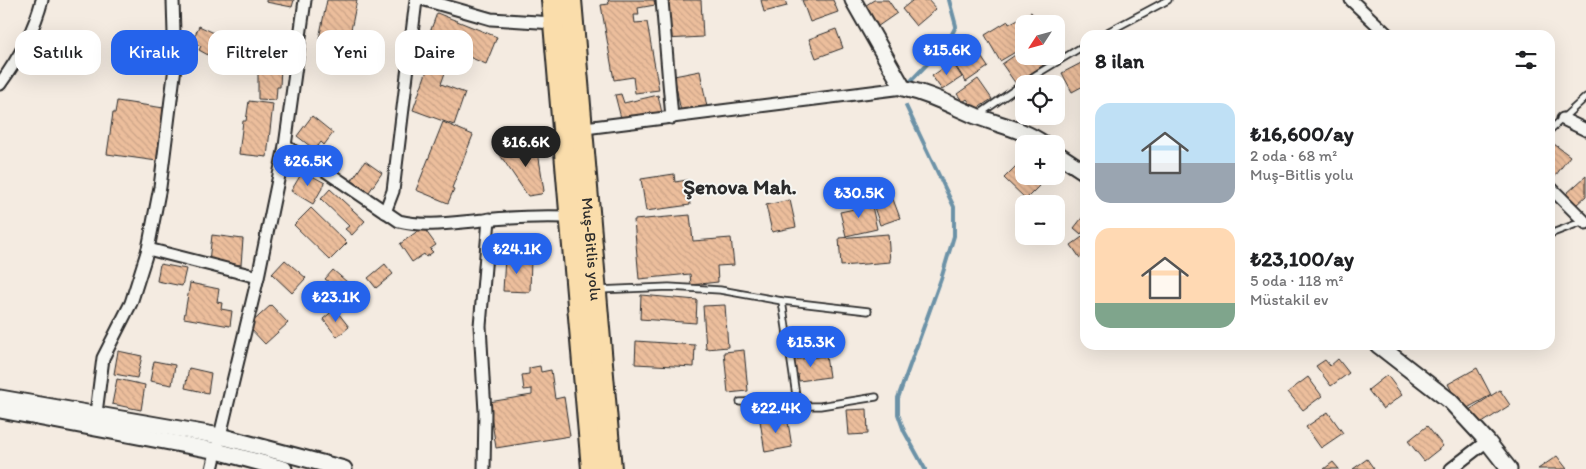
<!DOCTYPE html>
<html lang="tr">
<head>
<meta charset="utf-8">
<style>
  :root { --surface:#fff; --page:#f2f2f2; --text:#202124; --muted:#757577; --accent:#2563eb }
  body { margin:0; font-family:Itim,sans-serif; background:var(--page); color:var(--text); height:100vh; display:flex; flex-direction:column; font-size:19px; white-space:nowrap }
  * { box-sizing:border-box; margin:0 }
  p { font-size:16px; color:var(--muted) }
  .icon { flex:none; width:28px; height:28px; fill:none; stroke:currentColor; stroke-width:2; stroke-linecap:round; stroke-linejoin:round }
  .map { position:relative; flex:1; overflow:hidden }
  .sheet { position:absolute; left:1080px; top:30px; width:475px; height:320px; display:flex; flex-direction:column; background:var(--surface); border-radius:15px; box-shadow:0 5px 20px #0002 }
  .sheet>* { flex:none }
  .hud { position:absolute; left:15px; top:30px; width:475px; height:45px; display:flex; gap:10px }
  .needle { width:32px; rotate:234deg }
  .fabs { position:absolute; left:1015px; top:15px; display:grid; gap:10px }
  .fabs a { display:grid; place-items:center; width:50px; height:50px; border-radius:10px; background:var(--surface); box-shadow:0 5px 20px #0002; font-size:25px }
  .price { position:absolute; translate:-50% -42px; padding:0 11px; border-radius:18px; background:var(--accent); color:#fff; font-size:16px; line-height:32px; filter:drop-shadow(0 1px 2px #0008) }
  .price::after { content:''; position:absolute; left:50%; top:30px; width:15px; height:11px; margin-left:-8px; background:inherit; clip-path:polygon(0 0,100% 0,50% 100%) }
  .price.on { background:#222; color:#fff }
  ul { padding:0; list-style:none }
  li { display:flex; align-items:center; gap:15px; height:125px; padding:0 15px }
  li span { display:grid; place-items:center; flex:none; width:140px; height:100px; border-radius:15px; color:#555 }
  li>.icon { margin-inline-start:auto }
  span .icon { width:60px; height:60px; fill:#fffc; stroke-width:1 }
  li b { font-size:21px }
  h2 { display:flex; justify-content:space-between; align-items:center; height:60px; padding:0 15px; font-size:21px }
  .chip { padding:0 18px; border-radius:15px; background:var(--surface); box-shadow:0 5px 20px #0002; font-size:18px; line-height:45px }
  .chip.on { background:var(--accent); color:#fff }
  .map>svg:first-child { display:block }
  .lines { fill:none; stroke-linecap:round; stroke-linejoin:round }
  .stream { stroke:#6c92a7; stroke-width:4 }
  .building { fill:url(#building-back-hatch); stroke:#2b2b2b }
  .service-casing { stroke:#2b2b2b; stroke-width:9 }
  .minor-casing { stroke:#2b2b2b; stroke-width:15 }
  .tertiary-casing { stroke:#2b2b2b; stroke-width:19 }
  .trunk-casing { stroke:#2b2b2b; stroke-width:24 }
  .service { stroke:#f6f6f2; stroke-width:5.5 }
  .minor { stroke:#f6f6f2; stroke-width:11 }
  .tertiary { stroke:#f6f6f2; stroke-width:15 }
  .trunk { stroke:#faddab; stroke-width:20 }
  .labels { text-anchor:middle; stroke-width:4; stroke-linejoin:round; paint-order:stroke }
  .street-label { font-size:16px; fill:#2b2b2b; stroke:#f6f6f2 }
  .district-label { font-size:21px; font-weight:bold; fill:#2b2b2b; stroke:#f6f6f2 }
</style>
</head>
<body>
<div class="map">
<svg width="1586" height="469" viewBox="0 0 1586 469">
  <defs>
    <pattern id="building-back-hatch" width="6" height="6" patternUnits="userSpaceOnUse" patternTransform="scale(1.25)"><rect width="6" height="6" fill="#ecbe9c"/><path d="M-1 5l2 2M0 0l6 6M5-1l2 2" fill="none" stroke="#cba387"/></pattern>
  </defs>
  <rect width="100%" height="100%" fill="#f4ebe1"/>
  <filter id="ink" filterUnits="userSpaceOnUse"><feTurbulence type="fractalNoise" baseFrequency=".02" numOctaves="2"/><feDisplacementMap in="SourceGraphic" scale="10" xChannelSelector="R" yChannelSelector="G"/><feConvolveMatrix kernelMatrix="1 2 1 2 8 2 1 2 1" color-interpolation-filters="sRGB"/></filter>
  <g filter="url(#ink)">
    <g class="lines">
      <g class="stream">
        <path d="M909,83L948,42L956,26L949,0"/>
        <path d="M906,106L954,207V236L941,279L898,398V414L904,431L925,469"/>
      </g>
    </g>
    <g class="building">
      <path d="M266,0H294L292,7L266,2Z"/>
      <path d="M327,0H357L348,45L319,39Z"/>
      <path d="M608,0H654L655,5L638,8L639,15H634L635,23L647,22L659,90L635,93L633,77L614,80L601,5L609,4Z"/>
      <path d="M663,0H701L703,37L666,39Z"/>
      <path d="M761,0H785L787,6L764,12Z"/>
      <path d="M802,0H833L838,12L810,22Z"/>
      <path d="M874,0H888L897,13L874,29L860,9Z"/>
      <path d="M913,0H928L936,9L916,26L902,9Z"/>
      <path d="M1031,12L1039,24H1024V47L1000,61L985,35L1008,21L1009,24Z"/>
      <path d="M437,13L497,37L486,64L435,43L437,38L429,35Z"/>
      <path d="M199,26L225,38L218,53L210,49L208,55L199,50L201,46L192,42Z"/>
      <path d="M836,29L843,48L816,58L809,39Z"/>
      <path d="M1024,49V56H1031L1033,59L1036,56H1046L1049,61L1016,84L1002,64Z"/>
      <path d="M969,52L972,56L978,52L988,67L966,82L953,62Z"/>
      <path d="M433,53L450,59L441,84L465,93L454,125L413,110Z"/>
      <path d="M1085,61V85L1072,92L1062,73Z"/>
      <path d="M952,62L962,77L942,90L932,76Z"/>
      <path d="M258,64L281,66L280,87H277L276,100L258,99Z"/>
      <path d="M700,71L707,107L681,112L674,76Z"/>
      <path d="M978,79L992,99L975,110L967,99L963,102L957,94Z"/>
      <path d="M1057,81L1064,92L1056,96V84H1053Z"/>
      <path d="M621,94L624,103L658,95L662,113L622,122L615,95Z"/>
      <path d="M117,101L164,108L157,161L107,154L113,113H115Z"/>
      <path d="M249,101L273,104L267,157L239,154L243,121H246Z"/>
      <path d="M312,116L333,133L324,145L321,142L315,150L297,136Z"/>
      <path d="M443,122L473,135L452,188L454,189L448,203L416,190Z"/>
      <path d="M1550,141L1570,156L1553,179L1550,177Z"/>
      <path d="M537,145L544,191L541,194L528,196L498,152Z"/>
      <path d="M365,161L382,173L367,195L350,183Z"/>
      <path d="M1017,165L1024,171V176H1029L1039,186L1026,199L1004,178Z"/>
      <path d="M303,171L325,183L313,204L291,191Z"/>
      <path d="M674,174L675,182L687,180L690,205L646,211L641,179Z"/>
      <path d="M1586,176V196L1576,205L1566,194Z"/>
      <path d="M330,189L365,221L352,235L345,229L349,226L321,199Z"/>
      <path d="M890,191L900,218L880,225L871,198Z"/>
      <path d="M870,197L877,229L846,236L840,212L864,207L862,199Z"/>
      <path d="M790,200L796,227L772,232L766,205Z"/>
      <path d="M311,208L347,243L330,260L294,225Z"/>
      <path d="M1085,214V229L1081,234L1074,228Z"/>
      <path d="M690,215L693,241L731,238L734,265L717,266L718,282L691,285L690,274L639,279L634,220Z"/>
      <path d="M423,227L436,245L430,249L433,252L426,257L424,254L412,262L400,244Z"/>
      <path d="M888,234L890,262L841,266L839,238Z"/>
      <path d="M212,235L243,239L241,265L209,261Z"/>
      <path d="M1085,235V254L1080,258L1071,245Z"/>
      <path d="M505,257L531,258L530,292L503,291Z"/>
      <path d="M285,260L306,278L292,293L272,274Z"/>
      <path d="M160,264L186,269L182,286L157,281Z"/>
      <path d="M385,264L393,274L376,288L368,278Z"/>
      <path d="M333,270L361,294L349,309L324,288L329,282L325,279Z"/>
      <path d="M190,283L219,289L217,302L222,303L221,309L232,311L230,326L184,318Z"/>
      <path d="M641,295L697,300L696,323L640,319Z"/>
      <path d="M271,305L288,323L265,344L248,326Z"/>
      <path d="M725,305L728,347L706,349L703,306Z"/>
      <path d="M335,309L349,327L337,337L323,319Z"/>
      <path d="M636,341L695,345L694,367L635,364Z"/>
      <path d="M744,350L748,391L728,393L724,352Z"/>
      <path d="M118,351L142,356L137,378L114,374Z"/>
      <path d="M826,356L829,377L799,381L798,374L794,375L792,360Z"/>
      <path d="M1338,359L1349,373L1331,386L1316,366L1325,360L1330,366Z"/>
      <path d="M154,361L175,365L172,385L150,381Z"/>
      <path d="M540,366L541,372L551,370L555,399L564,397L570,436L496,448L489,402L532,395V389L524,390L522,375L529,374V368Z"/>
      <path d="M189,368L211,373L208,393L185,388Z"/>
      <path d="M1477,368L1491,395L1462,411L1448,384Z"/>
      <path d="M1387,375L1402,395L1383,409L1368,390Z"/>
      <path d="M1308,377L1322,396L1303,410L1288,392Z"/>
      <path d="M117,379L145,385L141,410L112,404Z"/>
      <path d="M1500,390L1510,405L1476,427L1466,412Z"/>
      <path d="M867,409L868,434L849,435L847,410Z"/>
      <path d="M1328,412L1343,433L1321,448L1306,427Z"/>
      <path d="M787,416L792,447L765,452L760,421Z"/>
      <path d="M1427,426L1443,446L1424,461L1408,441Z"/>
      <path d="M1557,456L1567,469H1538Z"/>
      <path d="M1367,459L1374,469H1353Z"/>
      <path d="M1333,462L1339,469H1324Z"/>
    </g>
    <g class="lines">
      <g class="service-casing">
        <g id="service">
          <path d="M1102,35L1168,0"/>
          <path d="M978,115L1037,74L1085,45"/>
          <path d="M1550,130L1586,97"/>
          <path d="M1550,234L1584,221"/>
          <path d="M598,290L669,287L720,290L782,301L868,311"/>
          <path d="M782,301L797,402"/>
          <path d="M740,402L786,401L797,402L809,406H820L876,397"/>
        </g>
      </g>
      <g class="minor-casing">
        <g id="minor">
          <path d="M425,0L491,19L554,23"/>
          <path d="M662,0L672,118"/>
          <path d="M1351,0L1388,35"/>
          <path d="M0,84C19,58 34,31 42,0"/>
          <path d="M1563,119L1586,130"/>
          <path d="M577,129L903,88"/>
          <path d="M285,146L327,172L399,221C426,228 457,222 484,220C513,217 541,216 570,217"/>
          <path d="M1550,187L1586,223"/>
          <path d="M385,212L393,191L416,0"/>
          <path d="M148,249L258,277"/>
          <path d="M95,421L103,358L131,303L148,249L160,187L175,67L173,0"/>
          <path d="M212,469L258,277L285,146L305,0"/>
          <path d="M484,469L485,412L480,326L489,219"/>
          <path d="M1451,469L1487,441"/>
        </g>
      </g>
      <g class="tertiary-casing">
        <g id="tertiary">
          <path d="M853,0L903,88C930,94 950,105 976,116C999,125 1023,129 1044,144"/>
          <path d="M1056,153L1085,172"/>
          <path d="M1378,345L1450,401L1487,441L1509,469"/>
          <path d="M0,398L220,436L344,469"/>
          <path d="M0,410L217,451L284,469"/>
        </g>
      </g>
      <g class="trunk-casing">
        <g id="trunk">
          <path d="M552,0L592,469"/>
          <path id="s1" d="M571,0L611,469"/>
        </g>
      </g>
      <use href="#service" class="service"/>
      <use href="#minor" class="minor"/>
      <use href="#tertiary" class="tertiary"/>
      <use href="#trunk" class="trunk"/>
    </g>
  </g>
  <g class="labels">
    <g class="street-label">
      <text dy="6" stroke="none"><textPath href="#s1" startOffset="250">Muş-Bitlis yolu</textPath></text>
    </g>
    <g class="district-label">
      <text x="740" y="194">Şenova Mah.</text>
    </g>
  </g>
</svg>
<div class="fabs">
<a><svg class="needle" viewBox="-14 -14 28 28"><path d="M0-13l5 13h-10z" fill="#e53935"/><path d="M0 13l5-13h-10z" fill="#757577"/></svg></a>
<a><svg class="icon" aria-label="locate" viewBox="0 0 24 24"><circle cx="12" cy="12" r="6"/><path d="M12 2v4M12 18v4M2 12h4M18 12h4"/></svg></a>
<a>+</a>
<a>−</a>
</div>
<b class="price" style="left:947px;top:76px">₺15.6K</b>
<b class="price on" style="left:526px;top:168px">₺16.6K</b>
<b class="price" style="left:308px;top:187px">₺26.5K</b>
<b class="price" style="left:859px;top:219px">₺30.5K</b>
<b class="price" style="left:517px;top:275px">₺24.1K</b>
<b class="price" style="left:336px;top:323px">₺23.1K</b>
<b class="price" style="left:811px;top:368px">₺15.3K</b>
<b class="price" style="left:776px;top:434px">₺22.4K</b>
<div class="hud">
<a class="chip">Satılık</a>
<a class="chip on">Kiralık</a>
<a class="chip">Filtreler</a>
<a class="chip">Yeni</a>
<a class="chip">Daire</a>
</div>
<section class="sheet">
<h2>8 ilan<svg class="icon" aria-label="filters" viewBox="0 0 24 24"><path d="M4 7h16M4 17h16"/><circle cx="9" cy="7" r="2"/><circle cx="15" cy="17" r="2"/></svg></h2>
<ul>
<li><span style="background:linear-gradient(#bfe0f5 60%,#9aa5b1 0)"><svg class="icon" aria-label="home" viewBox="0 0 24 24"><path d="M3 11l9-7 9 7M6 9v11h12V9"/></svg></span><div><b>₺16,600/ay</b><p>2 oda · 68 m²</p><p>Muş-Bitlis yolu</p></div></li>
<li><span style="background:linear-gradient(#ffd9b3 75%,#7fa58c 0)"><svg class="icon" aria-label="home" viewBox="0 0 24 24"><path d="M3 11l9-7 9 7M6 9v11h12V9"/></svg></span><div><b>₺23,100/ay</b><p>5 oda · 118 m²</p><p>Müstakil ev</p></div></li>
</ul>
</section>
</div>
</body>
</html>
